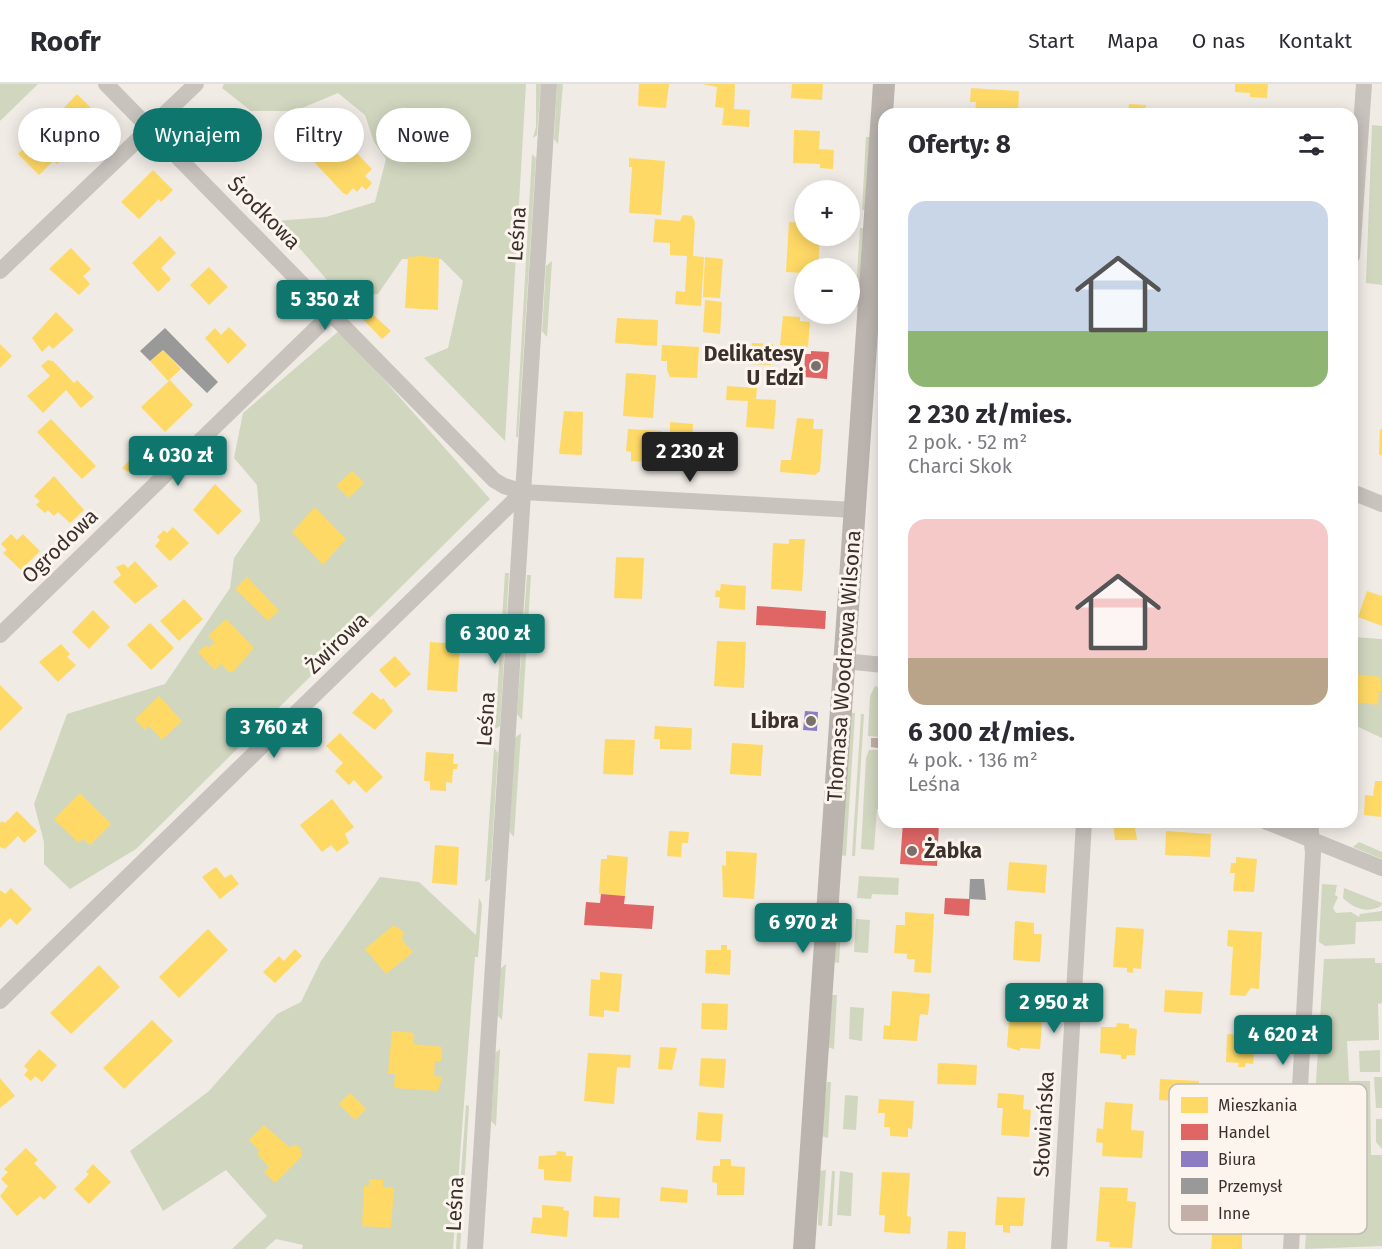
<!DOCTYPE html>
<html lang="pl">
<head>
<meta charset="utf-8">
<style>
  :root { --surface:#fff; --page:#f7f7f7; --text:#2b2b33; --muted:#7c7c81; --line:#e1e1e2; --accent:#0f766e }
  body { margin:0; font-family:"Fira Sans",sans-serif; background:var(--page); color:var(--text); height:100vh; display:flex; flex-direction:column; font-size:22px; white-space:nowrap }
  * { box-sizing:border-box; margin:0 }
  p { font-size:20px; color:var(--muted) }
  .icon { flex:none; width:33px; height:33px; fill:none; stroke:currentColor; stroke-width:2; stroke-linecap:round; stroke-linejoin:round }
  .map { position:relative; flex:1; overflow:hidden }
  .panel { position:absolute; left:878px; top:24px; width:480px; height:720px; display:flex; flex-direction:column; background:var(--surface); border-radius:18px; box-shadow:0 3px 15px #0003 }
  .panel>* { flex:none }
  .guide { position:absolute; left:18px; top:24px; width:570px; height:54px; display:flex; gap:12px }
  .fabs { position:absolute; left:794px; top:96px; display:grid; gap:12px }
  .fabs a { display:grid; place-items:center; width:66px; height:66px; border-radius:50%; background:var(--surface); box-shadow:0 3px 15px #0003; font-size:30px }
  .price { position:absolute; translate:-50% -51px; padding:0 14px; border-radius:6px; background:var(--accent); color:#fff; font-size:20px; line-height:39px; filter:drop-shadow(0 2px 3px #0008) }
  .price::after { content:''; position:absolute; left:50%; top:36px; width:18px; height:14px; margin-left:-9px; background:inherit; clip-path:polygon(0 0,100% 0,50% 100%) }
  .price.on { background:#222; color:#fff }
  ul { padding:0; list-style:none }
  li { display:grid; align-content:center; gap:12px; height:318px; padding:0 30px }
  li span { display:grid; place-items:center; height:186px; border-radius:18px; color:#555 }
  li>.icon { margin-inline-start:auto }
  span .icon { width:108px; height:108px; fill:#fffc; stroke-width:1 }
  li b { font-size:26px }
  h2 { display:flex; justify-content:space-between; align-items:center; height:72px; padding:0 30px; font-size:26px }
  .chip { padding:0 21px; border-radius:27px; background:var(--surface); box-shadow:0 3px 15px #0003; font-size:21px; line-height:54px }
  .chip.on { background:var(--accent); color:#fff }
  header { display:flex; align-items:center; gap:36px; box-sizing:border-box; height:84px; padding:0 30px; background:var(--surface); border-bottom:2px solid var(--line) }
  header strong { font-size:28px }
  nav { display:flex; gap:33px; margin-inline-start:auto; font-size:21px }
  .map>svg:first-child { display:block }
  .green { fill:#d1d6bf }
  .homes { fill:#ffd966 }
  .shops { fill:#e06666 }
  .offices { fill:#8e7cc3 }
  .industry { fill:#999 }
  .building { fill:#c3afa7 }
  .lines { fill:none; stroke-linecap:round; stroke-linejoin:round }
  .street { stroke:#c9c3be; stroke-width:16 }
  .secondary { stroke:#bab3ae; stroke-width:22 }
  .poi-dot { fill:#7a716c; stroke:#fbf5ee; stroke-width:2 }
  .labels { text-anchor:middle; stroke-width:6; stroke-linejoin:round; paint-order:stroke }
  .street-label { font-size:21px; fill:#3b302b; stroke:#fbf5ee }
  .poi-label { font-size:21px; font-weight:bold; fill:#3b302b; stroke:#fbf5ee; text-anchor:end }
  .key { fill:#fbf5ee; stroke:#c1bab4; stroke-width:1.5 }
  .key-label { font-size:16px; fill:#3b302b }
</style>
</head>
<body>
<header>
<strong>Roofr</strong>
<nav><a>Start</a><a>Mapa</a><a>O nas</a><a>Kontakt</a></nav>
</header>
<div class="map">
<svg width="1382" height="1165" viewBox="0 0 1382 1165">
  <rect width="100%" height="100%" fill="#f0ebe5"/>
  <g class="green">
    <path d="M0,0H38L0,37Z"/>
    <path d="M224,0H526L505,357L424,274L448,264L463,197L441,175H402L378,210L341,212L276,137L326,133L375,118L386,75L374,58L365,31L338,9L295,27H251L222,4Z"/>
    <path d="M536,0H541L537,51L533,54L536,43Z"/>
    <path d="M557,0H563L558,60L554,55Z"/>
    <path d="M1372,41L1382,42V201L1366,199Z"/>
    <path d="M866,53H872L867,126H862Z"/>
    <path d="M532,70L536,74L518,353H516Z"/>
    <path d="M860,144H866L860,223L855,222Z"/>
    <path d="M552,177L547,253L542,247L546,182Z"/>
    <path d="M340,246L490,415L136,765L70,805L44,780V758L34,720L67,630L165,600L230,504L234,474L260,437L257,401L234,374L243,329Z"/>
    <path d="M505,489H509L500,642L495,645Z"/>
    <path d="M527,491H531L522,636L517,630Z"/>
    <path d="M1352,553L1382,555V654L1352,640Z"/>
    <path d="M875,602L883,606L884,725H877L874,766L861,765L866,674L869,666H880L881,653L868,652L870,612Z"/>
    <path d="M848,629H855L846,772L840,771Z"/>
    <path d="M861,630H864L855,772H852Z"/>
    <path d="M521,649L514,753L509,747L515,654Z"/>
    <path d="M494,664L498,669L490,795L485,798Z"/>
    <path d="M1359,758L1382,768V775L1353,763Z"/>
    <path d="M859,792L899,794L898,811L872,810L871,815L857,814Z"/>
    <path d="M380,793L419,798L476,851L479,814L482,820L478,873H475L453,1165H302L303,1161L276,1155L265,1165H232L267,1132L226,1086L163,1127L130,1067L209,1007L277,930L301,918L321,877Z"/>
    <path d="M1322,800L1337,801L1335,811L1338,813L1333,824L1336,829L1351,828L1359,833L1360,830L1382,827V837L1356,838L1355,860L1325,862L1319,858Z"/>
    <path d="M1344,804L1382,819L1381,822C1366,830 1354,824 1343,814Z"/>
    <path d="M838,823L842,824L839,879L834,878Z"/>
    <path d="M856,835L870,836L868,869L854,868Z"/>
    <path d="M1375,874V879H1382V919L1378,920L1379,956L1347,957L1349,997H1370L1371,1071H1382V1162L1305,1165L1324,875Z"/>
    <path d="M506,880L502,936L498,932L500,885Z"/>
    <path d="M832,911H837L834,965L827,963Z"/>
    <path d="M850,923L864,924L862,957L849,955Z"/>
    <path d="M500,965L496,1042L491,1037L495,969Z"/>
    <path d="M1380,966V988H1360L1359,967Z"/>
    <path d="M1374,993H1382V1024H1376Z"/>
    <path d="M827,998H831L828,1054L821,1052Z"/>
    <path d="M845,1011L858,1012L856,1046L843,1045Z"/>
    <path d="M466,1021L469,1022L464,1105L460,1104Z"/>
    <path d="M1376,1035H1382V1065L1376,1058Z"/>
    <path d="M826,1086L822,1142L818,1141L819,1087Z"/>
    <path d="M832,1087H835L832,1142H828Z"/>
    <path d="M840,1087L853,1089L851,1132L837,1131Z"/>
    <path d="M459,1117L463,1118L460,1165H456Z"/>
  </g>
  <g class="homes">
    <path d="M639,0H669L666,24L638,22Z"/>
    <path d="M702,0H735L734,25L750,26L749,43L722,41L724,24L715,23L717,3Z"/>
    <path d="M792,0H823L822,16L791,14Z"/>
    <path d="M1235,0H1268L1267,14L1250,13V9L1235,8Z"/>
    <path d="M971,4L1019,7L1018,30H975L976,18H970Z"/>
    <path d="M77,10L102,35L92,44L95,48L86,56L59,29Z"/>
    <path d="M1129,20L1146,21L1145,30H1128Z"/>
    <path d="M330,42L342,54L347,48L356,59L351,63L372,85L365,92L372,99L366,106L362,102L357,108L353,104L347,111L343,109L304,67Z"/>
    <path d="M794,46L820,47L819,65L834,66L833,85L820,84V80L793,79Z"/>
    <path d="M34,55L41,62L48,55L65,72L57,80L53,77L39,91L18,70Z"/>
    <path d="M629,74L665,77L661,131L629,129L632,83H629Z"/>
    <path d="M153,86L173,106L161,118L159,115L139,135L121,118Z"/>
    <path d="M683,131L692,132L695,138L693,172L704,173L701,222L675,220L676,207L685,208L687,172L670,171V159L653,158L655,135L680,137Z"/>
    <path d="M789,138L804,139V152H820L818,184H804V189L786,188Z"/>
    <path d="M160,152L176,169L161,184L171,195L158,208L132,179Z"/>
    <path d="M71,164L91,185L83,192L90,200L79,211L49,185Z"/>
    <path d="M421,172L439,174L438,226L405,224L408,173Z"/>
    <path d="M705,173L723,175L720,214L703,213Z"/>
    <path d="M209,183L228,203L209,221L190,201Z"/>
    <path d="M705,216L722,218L720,250L703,248Z"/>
    <path d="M368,226L391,247L382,255L361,233Z"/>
    <path d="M56,228L74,246L53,265L49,261L42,268L32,254Z"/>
    <path d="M783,232L800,233V237L810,238L808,263L780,261Z"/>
    <path d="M617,234L658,236L657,262L615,259Z"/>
    <path d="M229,243L247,261L228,280L205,254L215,244L221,251Z"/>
    <path d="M752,259L773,260L771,281L750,280Z"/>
    <path d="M0,260L12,272L0,284Z"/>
    <path d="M662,261L699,263L697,294L670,293L667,286V277H661Z"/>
    <path d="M163,266L181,285L168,297L150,277Z"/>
    <path d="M48,276L53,277L74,299L77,296L94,313L81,324L66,306L43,329L27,312L50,292L41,282Z"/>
    <path d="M626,289L656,291L653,334L623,332Z"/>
    <path d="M170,296L193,321L165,348L141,323Z"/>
    <path d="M727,302L757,304L756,315L776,316L774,345L746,343L748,317L726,316Z"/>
    <path d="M564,327L583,328L582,371L559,370Z"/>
    <path d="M797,334L814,335L813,345H823L820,387L815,391L780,388L781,376H791Z"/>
    <path d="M51,335L96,382L82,395L37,348Z"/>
    <path d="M670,338L693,340L692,355L670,353Z"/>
    <path d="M628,345L662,347L660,369H651V378L631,377V368L626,367Z"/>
    <path d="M1380,345H1382V371H1379Z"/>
    <path d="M131,375L140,384L133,391L122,384Z"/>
    <path d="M352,387L364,399L349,414L336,402Z"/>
    <path d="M54,392L84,426L70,439L58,428L54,432L48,426L45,429L36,421L40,417L34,412Z"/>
    <path d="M215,400L242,427L218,451L193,426Z"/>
    <path d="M315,423L346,455L323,481L292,448Z"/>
    <path d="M173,443L189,459L170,477L155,462L160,456L157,453L164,446L167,449Z"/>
    <path d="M11,450L17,456L23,450L40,467L21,486L3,469L7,466L1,460Z"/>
    <path d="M789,455H805L802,507L771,505L773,459L789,460Z"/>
    <path d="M616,473L644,474L642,515L614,514Z"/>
    <path d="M135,477L158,502L135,520L113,498L121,491L116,483L124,480L128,484Z"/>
    <path d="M247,493L279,526L268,537L235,505Z"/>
    <path d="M721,500L746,502L745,526L719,524L720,513H715L716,506L720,507Z"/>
    <path d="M1367,507L1382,512V542L1358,533Z"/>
    <path d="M184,515L203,535L179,557L160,537Z"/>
    <path d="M93,526L110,543L89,565L72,548Z"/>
    <path d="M226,535L254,564L234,587L229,588L221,580L215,586L198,568L206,561L208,564L215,558L208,552Z"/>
    <path d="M150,539L174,564L151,586L127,561Z"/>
    <path d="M717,557L746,558L744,604L714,602Z"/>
    <path d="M430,558L460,560L457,608L427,606Z"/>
    <path d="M61,560L70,570L67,573L76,581L58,598L39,578Z"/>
    <path d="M395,572L411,590L395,604L379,586Z"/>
    <path d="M1355,590L1380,593L1382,607H1379L1378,621L1353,618Z"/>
    <path d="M0,601L23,624L0,647Z"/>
    <path d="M372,608L381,616L383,614L393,627L375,646L352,629Z"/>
    <path d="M159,612L182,637L162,656L149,642L145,646L135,635Z"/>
    <path d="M655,642L692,644L691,666L660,665V655H654Z"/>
    <path d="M340,649L383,693L366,709L354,696L349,701L335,687L343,679L326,662Z"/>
    <path d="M605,655L635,656L633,691L603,690Z"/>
    <path d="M732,659L763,661L761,692L730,690Z"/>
    <path d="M426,668L454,670L453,680H458L457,685H453L452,699L446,698V707L430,706V697H424Z"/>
    <path d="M1375,697H1382L1381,733L1364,731L1365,711L1373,712Z"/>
    <path d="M80,709L111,740L90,761L83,755L79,759L54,735Z"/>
    <path d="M332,715L354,743L345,750L349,759L337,768L331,761L322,768L300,741Z"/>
    <path d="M17,727L37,747L24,759L18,752L5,765L0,763V739L2,737L5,739Z"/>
    <path d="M1113,738H1134L1137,756H1115Z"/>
    <path d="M669,747L689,748L688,759H682L681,773L667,772Z"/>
    <path d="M1166,747L1211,750L1210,773L1165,771Z"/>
    <path d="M435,761L459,763L457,801L432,799Z"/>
    <path d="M726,767L757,769L754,815L723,813L722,781L726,782Z"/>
    <path d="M607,771L628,773L625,812L599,810L601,775H607Z"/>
    <path d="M1236,773L1257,775L1254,808L1233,807L1235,789H1230L1231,779H1236Z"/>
    <path d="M1009,778L1047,781L1045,809L1007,806Z"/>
    <path d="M216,783L225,794L231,790L239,800L220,815L202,793Z"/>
    <path d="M11,804L32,825L17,841L10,834L0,844V806L5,810Z"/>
    <path d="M905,828L934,830L931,889L914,888L915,875H907V870L894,869L896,841H905Z"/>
    <path d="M1015,837L1034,839V850H1042L1040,878L1013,876Z"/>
    <path d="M394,841L405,849L402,852L403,857L413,868L386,890L365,865Z"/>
    <path d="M1116,843L1144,845L1141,885L1133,884V889L1127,888V884L1113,883Z"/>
    <path d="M208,845L228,866L179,914L159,893Z"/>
    <path d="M1228,846L1262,848L1259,905L1251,904L1245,912L1230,911L1233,863L1227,862Z"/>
    <path d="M721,861H727V866H731L730,891L705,889L706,866H721Z"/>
    <path d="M295,865L302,872L275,899L263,888L279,872L284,877Z"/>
    <path d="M99,881L120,903L71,950L50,929Z"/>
    <path d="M600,888L622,890L619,928L604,926V933L589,932L591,895L600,896Z"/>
    <path d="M1165,906L1203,908L1201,930L1164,928Z"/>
    <path d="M892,907L930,910L928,931L920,930L917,957L883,955L884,941L890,942Z"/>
    <path d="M702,919L728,920L727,946L701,945Z"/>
    <path d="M1017,934H1024V937L1042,938L1040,965L1020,964V967L1007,963L1009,936L1016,937Z"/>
    <path d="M152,936L173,957L124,1005L103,984Z"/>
    <path d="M1117,939L1129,940V944L1137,945L1135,971H1127L1126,975H1121V971L1100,969L1101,943H1116Z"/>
    <path d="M1241,946L1247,947L1246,951L1255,952L1253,980L1246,979L1245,983H1238L1239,979L1226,978L1227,950L1241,951Z"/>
    <path d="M392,947L414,949L413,960L442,963L441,977H435L434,992L442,993L438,1007L394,1004L395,990L388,989Z"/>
    <path d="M660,963L677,964L672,986L658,985Z"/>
    <path d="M39,965L57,981L42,998L35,992L31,997L24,991L28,986L24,982Z"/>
    <path d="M588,969L631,971L630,984L617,983L614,1020L584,1017Z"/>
    <path d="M701,974L726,975L724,1004L699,1002Z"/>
    <path d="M938,979L977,981L976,1001L937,1000Z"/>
    <path d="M0,994L15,1012L0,1024Z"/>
    <path d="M1160,995L1199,997L1198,1018L1159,1016Z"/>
    <path d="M350,1009L366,1025L355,1036L339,1020Z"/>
    <path d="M998,1009L1024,1011L1023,1025L1031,1026L1029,1053L1001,1051L1003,1024H997Z"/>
    <path d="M879,1015L914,1017L912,1045L908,1044V1053L890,1052V1043H884L885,1029H878Z"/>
    <path d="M1105,1018L1133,1020L1131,1046L1144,1047L1142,1074L1102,1072L1103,1059L1096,1058L1097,1044L1103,1045Z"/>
    <path d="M698,1028L723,1030L721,1058L696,1056Z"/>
    <path d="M264,1041L289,1063L297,1061L302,1066V1072L275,1099L264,1088L269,1083L257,1070L260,1067L249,1056Z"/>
    <path d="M26,1064L38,1076L34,1079L57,1103L44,1116L40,1112L17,1132L0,1112L8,1102L1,1095L8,1088L4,1085Z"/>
    <path d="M557,1067L566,1068V1072H573L571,1098L544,1096V1085H538L539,1072L556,1071Z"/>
    <path d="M720,1075H731V1082L745,1083L744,1111H717V1099L712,1098L713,1082H720Z"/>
    <path d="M93,1080L111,1098L89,1120L74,1105L89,1090L86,1088Z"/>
    <path d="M882,1088L910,1089L907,1132L911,1133L910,1150L884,1148L885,1131H879Z"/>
    <path d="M369,1095L383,1096V1103L394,1104L391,1144L362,1142L364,1102H369Z"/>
    <path d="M661,1103L688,1106L687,1119L660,1117Z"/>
    <path d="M1100,1103L1128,1104L1127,1117L1136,1118L1132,1164L1109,1163L1110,1158L1096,1157Z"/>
    <path d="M594,1112L620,1114L619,1134L593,1133Z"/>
    <path d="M997,1113L1025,1114L1023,1142H1010V1149L1003,1148V1141H995Z"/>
    <path d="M1215,1115L1246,1117L1245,1128H1242V1165H1211Z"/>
    <path d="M542,1121L564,1123L563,1126L569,1127L567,1153L531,1149L533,1133L542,1134Z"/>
    <path d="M948,1147L966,1148L965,1165H947Z"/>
  </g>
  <g class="shops">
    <path d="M811,267L829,268L827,295L804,293L805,270H811Z"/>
    <path d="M757,522L826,527L825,545L756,541Z"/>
    <path d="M903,738H939L937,782L900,780Z"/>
    <path d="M601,810L625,812L624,820L654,822L652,845L584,841L586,818L600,819Z"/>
    <path d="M945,814L970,815L969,832L944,830Z"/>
  </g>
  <path class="offices" d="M805,627L818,628L817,647L803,646Z"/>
  <g class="industry">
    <path d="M165,244L218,298L207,309L163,266L150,277L140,267Z"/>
    <path d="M970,795H984L986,816L969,815Z"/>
  </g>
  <path class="building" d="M871,654H879L878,664L871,663Z"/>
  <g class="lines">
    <g class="street">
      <path d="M106,0L494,396L504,402L523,408L855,426"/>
      <path d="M1352,172L1364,0"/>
      <path d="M0,187L196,0"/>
      <path d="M1352,408L1382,420"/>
      <path d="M0,551L332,229"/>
      <path d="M843,577L884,581"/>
      <path d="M1267,738L1382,784"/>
      <path d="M0,917L523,408"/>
      <path d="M475,1165L549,0"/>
      <path d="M1059,1165L1084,738"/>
      <path d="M1291,1165L1313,769L1310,738"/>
    </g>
    <path class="secondary" d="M804,1165L884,0"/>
  </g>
  <g class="poi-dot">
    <circle cx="816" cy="282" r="6"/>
    <circle cx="811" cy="637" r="6"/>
    <circle cx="912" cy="767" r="6"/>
  </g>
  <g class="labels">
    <g class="street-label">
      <text transform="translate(264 129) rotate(45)" y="7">Środkowa</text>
      <text transform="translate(517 150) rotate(-86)" y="7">Leśna</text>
      <text transform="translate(60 462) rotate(-44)" y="7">Ogrodowa</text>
      <text transform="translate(337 559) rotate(-44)" y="7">Żwirowa</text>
      <text transform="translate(844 582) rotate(-86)" y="7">Thomasa Woodrowa Wilsona</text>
      <text transform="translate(486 635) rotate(-86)" y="7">Leśna</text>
      <text transform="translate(1044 1040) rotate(-87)" y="7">Słowiańska</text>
      <text transform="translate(455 1120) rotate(-87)" y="7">Leśna</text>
    </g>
    <g class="poi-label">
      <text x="804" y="277">Delikatesy<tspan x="804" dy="24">U Edzi</tspan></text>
      <text x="799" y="644">Libra</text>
      <text x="924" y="774" text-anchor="start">Żabka</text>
    </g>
  </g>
  <rect x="1169" y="1000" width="198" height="150" rx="9" class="key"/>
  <rect x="1181" y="1013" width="27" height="16" fill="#ffd966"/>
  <rect x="1181" y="1040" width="27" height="16" fill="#e06666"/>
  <rect x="1181" y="1067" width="27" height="16" fill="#8e7cc3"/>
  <rect x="1181" y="1094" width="27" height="16" fill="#999"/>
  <rect x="1181" y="1121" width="27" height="16" fill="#c3afa7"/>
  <g class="key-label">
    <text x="1218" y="1027">Mieszkania</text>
    <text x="1218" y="1054">Handel</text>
    <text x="1218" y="1081">Biura</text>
    <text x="1218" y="1108">Przemysł</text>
    <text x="1218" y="1135">Inne</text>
  </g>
</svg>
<div class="fabs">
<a>+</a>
<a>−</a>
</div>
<b class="price" style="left:325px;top:247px">5 350 zł</b>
<b class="price on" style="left:690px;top:399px">2 230 zł</b>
<b class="price" style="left:178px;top:403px">4 030 zł</b>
<b class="price" style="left:495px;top:581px">6 300 zł</b>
<b class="price" style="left:274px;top:675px">3 760 zł</b>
<b class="price" style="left:803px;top:870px">6 970 zł</b>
<b class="price" style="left:1054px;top:950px">2 950 zł</b>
<b class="price" style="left:1283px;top:982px">4 620 zł</b>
<div class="guide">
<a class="chip">Kupno</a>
<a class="chip on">Wynajem</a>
<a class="chip">Filtry</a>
<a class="chip">Nowe</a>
</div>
<section class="panel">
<h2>Oferty: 8<svg class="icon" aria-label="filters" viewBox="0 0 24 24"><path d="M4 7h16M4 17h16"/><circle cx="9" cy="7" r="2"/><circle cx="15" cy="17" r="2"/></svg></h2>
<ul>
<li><span style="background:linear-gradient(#c9d6e8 70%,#8fb573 0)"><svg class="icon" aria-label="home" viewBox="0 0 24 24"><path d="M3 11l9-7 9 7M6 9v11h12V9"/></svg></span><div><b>2 230 zł/mies.</b><p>2 pok. · 52 m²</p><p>Charci Skok</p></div></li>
<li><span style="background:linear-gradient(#f6c9c9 75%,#b9a48a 0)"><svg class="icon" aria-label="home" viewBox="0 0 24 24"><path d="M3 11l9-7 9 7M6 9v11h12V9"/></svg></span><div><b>6 300 zł/mies.</b><p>4 pok. · 136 m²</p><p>Leśna</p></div></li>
</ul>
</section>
</div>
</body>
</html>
